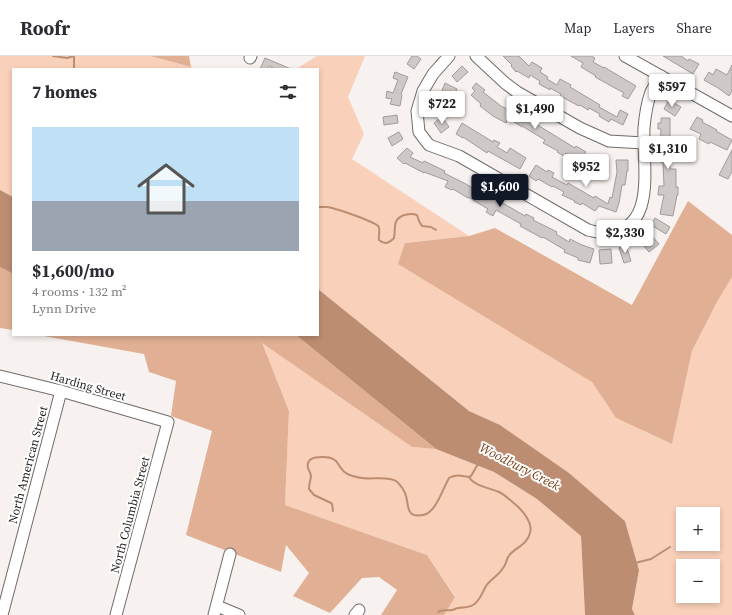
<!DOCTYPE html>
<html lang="en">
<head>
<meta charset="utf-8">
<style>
  :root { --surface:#fff; --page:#f2f2f3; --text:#2b2b33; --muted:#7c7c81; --line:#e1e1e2; --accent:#111827 }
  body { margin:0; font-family:"Source Serif 4",serif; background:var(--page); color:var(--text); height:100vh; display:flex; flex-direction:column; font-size:15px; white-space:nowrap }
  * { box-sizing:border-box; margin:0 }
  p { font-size:13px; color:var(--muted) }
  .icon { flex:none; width:22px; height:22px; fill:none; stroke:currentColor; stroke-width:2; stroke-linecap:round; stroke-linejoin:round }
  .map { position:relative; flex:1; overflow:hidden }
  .side { position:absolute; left:12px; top:12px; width:307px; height:268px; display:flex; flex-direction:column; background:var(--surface); border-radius:0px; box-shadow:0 2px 6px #0003 }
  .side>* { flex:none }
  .buttons { position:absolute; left:676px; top:451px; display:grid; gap:8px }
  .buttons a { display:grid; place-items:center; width:44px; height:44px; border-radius:0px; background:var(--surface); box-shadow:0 2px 6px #0003; font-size:20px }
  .price { position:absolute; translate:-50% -34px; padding:0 9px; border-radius:4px; background:#fff; color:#222; font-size:13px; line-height:26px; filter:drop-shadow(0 1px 2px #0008) }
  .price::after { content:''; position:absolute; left:50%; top:24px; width:12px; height:9px; margin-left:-6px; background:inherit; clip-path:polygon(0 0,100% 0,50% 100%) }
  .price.active { background:var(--accent); color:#fff }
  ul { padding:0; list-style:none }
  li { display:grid; align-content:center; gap:8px; height:212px; padding:0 20px }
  li span { display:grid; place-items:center; height:124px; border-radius:0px; color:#555 }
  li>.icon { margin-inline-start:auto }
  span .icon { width:72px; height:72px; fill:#fffc; stroke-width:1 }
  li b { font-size:17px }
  h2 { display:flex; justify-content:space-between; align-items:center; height:48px; padding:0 20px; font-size:17px }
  header { display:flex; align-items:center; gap:24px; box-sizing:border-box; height:56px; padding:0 20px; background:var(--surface); border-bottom:1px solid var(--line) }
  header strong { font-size:19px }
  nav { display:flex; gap:22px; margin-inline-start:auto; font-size:14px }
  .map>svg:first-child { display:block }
  .green { fill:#f9d0b9; fill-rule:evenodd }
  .forest { fill:#e1b094 }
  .water { fill:#bd8d72 }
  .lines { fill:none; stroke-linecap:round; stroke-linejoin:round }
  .stream { stroke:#bd8d72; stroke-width:2 }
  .building { fill:#cec9c6; stroke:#a19c9a }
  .minor-casing { stroke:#706b69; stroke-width:13 }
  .minor { stroke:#fff; stroke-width:11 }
  .labels { text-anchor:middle; stroke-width:4; stroke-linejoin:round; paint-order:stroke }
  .street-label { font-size:12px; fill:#201e1d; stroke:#fff }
  .water-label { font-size:13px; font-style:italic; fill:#7a3d13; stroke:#fff }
</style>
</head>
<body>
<header>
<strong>Roofr</strong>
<nav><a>Map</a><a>Layers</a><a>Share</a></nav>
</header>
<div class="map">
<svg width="732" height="559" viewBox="0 0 732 559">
  <rect width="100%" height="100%" fill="#f7f2ef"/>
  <g class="green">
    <path d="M0,0H150L191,11L194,13H13V141L0,134Z"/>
    <path d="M317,0H365L348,41L364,78L352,103L469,180L405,187L592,326L616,362L672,388L692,295L717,246L732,221V559H635L632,553L639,514L625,465L569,417L500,369L469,355L318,233V13H296ZM683,458H713V488H683ZM683,510H713V540H683Z"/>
    <path d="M261,286L412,391L436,393L494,416L537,443L581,480L585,559H444L455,540L427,499L285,449L289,355Z"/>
  </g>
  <g class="forest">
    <path d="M150,0H189L191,11Z"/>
    <path d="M688,145L732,179V221L717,246L692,295L672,388L616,362L592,326L398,208L405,187L469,180L495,172L632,249Z"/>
    <path d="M0,211L13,218V274L0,272Z"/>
    <path d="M38,279H296L436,393L412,391L262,287L289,355L285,449L427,499L455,541L444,559H381L397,534L379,521L362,522L330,557L293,540L309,517L286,489L281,516L186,479L212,375L171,360L176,325L149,316L144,298Z"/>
  </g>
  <g class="water">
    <path d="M0,134L13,141V218L0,211Z"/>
    <path d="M318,233L469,355L500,369L569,417L625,465L639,514L632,553L635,559H585L581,480L537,443L494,416L436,393L296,279H318Z"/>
  </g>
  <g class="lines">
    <g class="stream">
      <path d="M53,0L67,2L74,0"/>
      <path d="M74,0V13"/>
      <path d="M318,151C321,151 324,151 327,151C335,152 373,165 378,170C381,173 378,180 379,184C385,189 389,187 394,182C396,171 392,164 404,159C409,158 412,157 417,159L419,165L422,170L431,171L436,174"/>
      <path d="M469,421L471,420L478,408"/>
      <path d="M333,455L332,448L331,447L314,439L309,433C309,429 310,425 311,421C311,417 309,415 308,412C306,403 314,401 322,401C327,401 332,401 336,405C338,407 339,410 341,412C344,417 351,420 357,421C368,425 387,419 396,425C400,428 405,435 406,440C409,451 406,462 423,459C436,457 443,432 449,422C456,418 462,420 469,421C474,430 490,432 499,436C505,439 510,444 516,449C523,455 533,467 530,477C527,490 513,492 508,501C506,505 506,509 503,512C499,519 491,523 486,530C482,537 480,545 473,549C468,552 463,551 458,552C456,552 454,554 452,554C447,555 442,553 438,556"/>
      <path d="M635,507L651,503L670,491"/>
    </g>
  </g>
  <g class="building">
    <path d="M412,0H417L421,3L414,13L407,8Z"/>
    <path d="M503,0H519L529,10L532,6L542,12L540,16L548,21L547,23L557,29L560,23L571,29L570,31L600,49L599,51L617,61L620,54L628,58L623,69L611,63L609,66L599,60L600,58L589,52L588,54L580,49L579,50L560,40L561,38L550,32V34L539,28L540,25L530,19L529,22L517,15L516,16L511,10L512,9Z"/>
    <path d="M571,0H591L595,2L593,6L604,12V11L636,30L628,43L622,40L624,37L595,21L596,20L581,11L583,7Z"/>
    <path d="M663,0H681L688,5L689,3L699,8L693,18Z"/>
    <path d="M265,2L291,13H275L269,10L267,13H260Z"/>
    <path d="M732,9V35L729,40L718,32L704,24L709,16L713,19L716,13L727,19Z"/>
    <path d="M462,10L468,16L457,26L452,20Z"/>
    <path d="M395,16L408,21L401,38L402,39L400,50L390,48L392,43L386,42L387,35L393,37L398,24L393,22Z"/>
    <path d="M445,27L457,33L453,41L442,35Z"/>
    <path d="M476,27L485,34L483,36L501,50L517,58V57L530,66L531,65L575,92L576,90L586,96L584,98L607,104L605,112L600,111L599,115L591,113L592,110L584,107L566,97L564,100L557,96L558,95L543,87L545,84L522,70V71L508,62L506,67L493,60L480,50L481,48L471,39L475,35L472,32Z"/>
    <path d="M669,44L681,51L675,60L664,53Z"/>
    <path d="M437,45L450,48L448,56L435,52Z"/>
    <path d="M397,59L398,67L384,69L383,61Z"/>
    <path d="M442,61L449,71L441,77L434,67Z"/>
    <path d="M697,61L703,64L702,66L717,74L716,75L732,84L727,94L710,86L709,88L699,83L701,78L690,73Z"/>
    <path d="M661,62H670V83H674V100H670V113H676V131H678V139H677L673,160L660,158L664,139H658L659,130H664L663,106H660L661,73H658V67H661Z"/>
    <path d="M462,67L493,86L494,84L500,87L497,91L507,97L510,92L526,102L520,113L488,95L487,97L463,81V82L456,78Z"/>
    <path d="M399,76L403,83L392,90L388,82Z"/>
    <path d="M407,92L413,97L410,101L423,107L424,105L445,115L444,117L466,128L477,135L479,131L495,141L496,140L502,144L501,146L525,160L526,158L534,162L533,164L557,176L556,178L569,186L570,183L582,189L594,193L590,207L578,204V202L564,196L565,194L543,181L542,182L520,170L521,168L496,154L493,160L486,156L488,153L468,141V142L453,133L452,134L445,131L448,125L424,116V117L405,107L404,108L397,102Z"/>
    <path d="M732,94V115L728,123L719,119Z"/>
    <path d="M616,104H628V115H627L625,129H622L619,147L616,156L599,150L595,155L582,147L581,149L574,146L575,145L562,139L564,136L553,130L552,131L538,123L536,125L529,120L536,109L547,116L548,114L554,117L552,121L567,129L568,127L594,142L595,140L608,148L610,141L612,142L617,116Z"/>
    <path d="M655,162L670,171L666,178L651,169Z"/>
    <path d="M649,177L659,188L649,196L639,184Z"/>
    <path d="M626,189L631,205L624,207L619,192Z"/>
    <path d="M611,193L612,207L600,208L599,194Z"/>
  </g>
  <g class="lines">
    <g class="minor-casing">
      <g id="minor">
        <path d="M449,0L433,18L423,35L417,55L419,76L429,89L459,100L588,174C593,175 599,177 603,177C659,177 642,108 644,72C645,60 647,47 651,36C654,30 658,25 661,20"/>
        <path d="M476,0L505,27L517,36L580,72L609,85L644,87"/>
        <path d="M625,0L732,60"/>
        <path d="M250,2L251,0"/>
        <path d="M0,320L61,335L168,366L116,559"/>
        <path d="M217,550L239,559"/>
        <path d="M2,559L61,335"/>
        <path d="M214,559L230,498"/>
        <path d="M355,559L359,554"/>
      </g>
    </g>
    <use href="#minor" class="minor"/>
  </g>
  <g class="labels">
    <g class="street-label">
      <text transform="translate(88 330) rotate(16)" y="4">Harding Street</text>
      <text transform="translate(28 409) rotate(-75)" y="4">North American Street</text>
      <text transform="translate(130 459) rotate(-75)" y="4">North Columbia Street</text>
    </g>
    <g class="water-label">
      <text transform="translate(520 410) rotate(27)" y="5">Woodbury Creek</text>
    </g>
  </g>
</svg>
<div class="buttons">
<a>+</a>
<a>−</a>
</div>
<b class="price" style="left:672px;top:52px">$597</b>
<b class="price" style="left:442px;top:69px">$722</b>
<b class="price" style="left:535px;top:74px">$1,490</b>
<b class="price" style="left:668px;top:114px">$1,310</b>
<b class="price" style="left:586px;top:132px">$952</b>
<b class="price active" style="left:500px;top:152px">$1,600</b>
<b class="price" style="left:625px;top:198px">$2,330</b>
<section class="side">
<h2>7 homes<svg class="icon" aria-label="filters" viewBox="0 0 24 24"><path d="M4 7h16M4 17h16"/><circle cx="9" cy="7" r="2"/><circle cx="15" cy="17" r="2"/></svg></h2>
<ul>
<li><span style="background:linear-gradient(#bfe0f5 60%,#9aa5b1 0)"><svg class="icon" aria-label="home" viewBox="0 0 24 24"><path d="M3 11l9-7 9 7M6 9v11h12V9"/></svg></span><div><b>$1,600/mo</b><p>4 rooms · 132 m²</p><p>Lynn Drive</p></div></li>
</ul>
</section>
</div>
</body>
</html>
